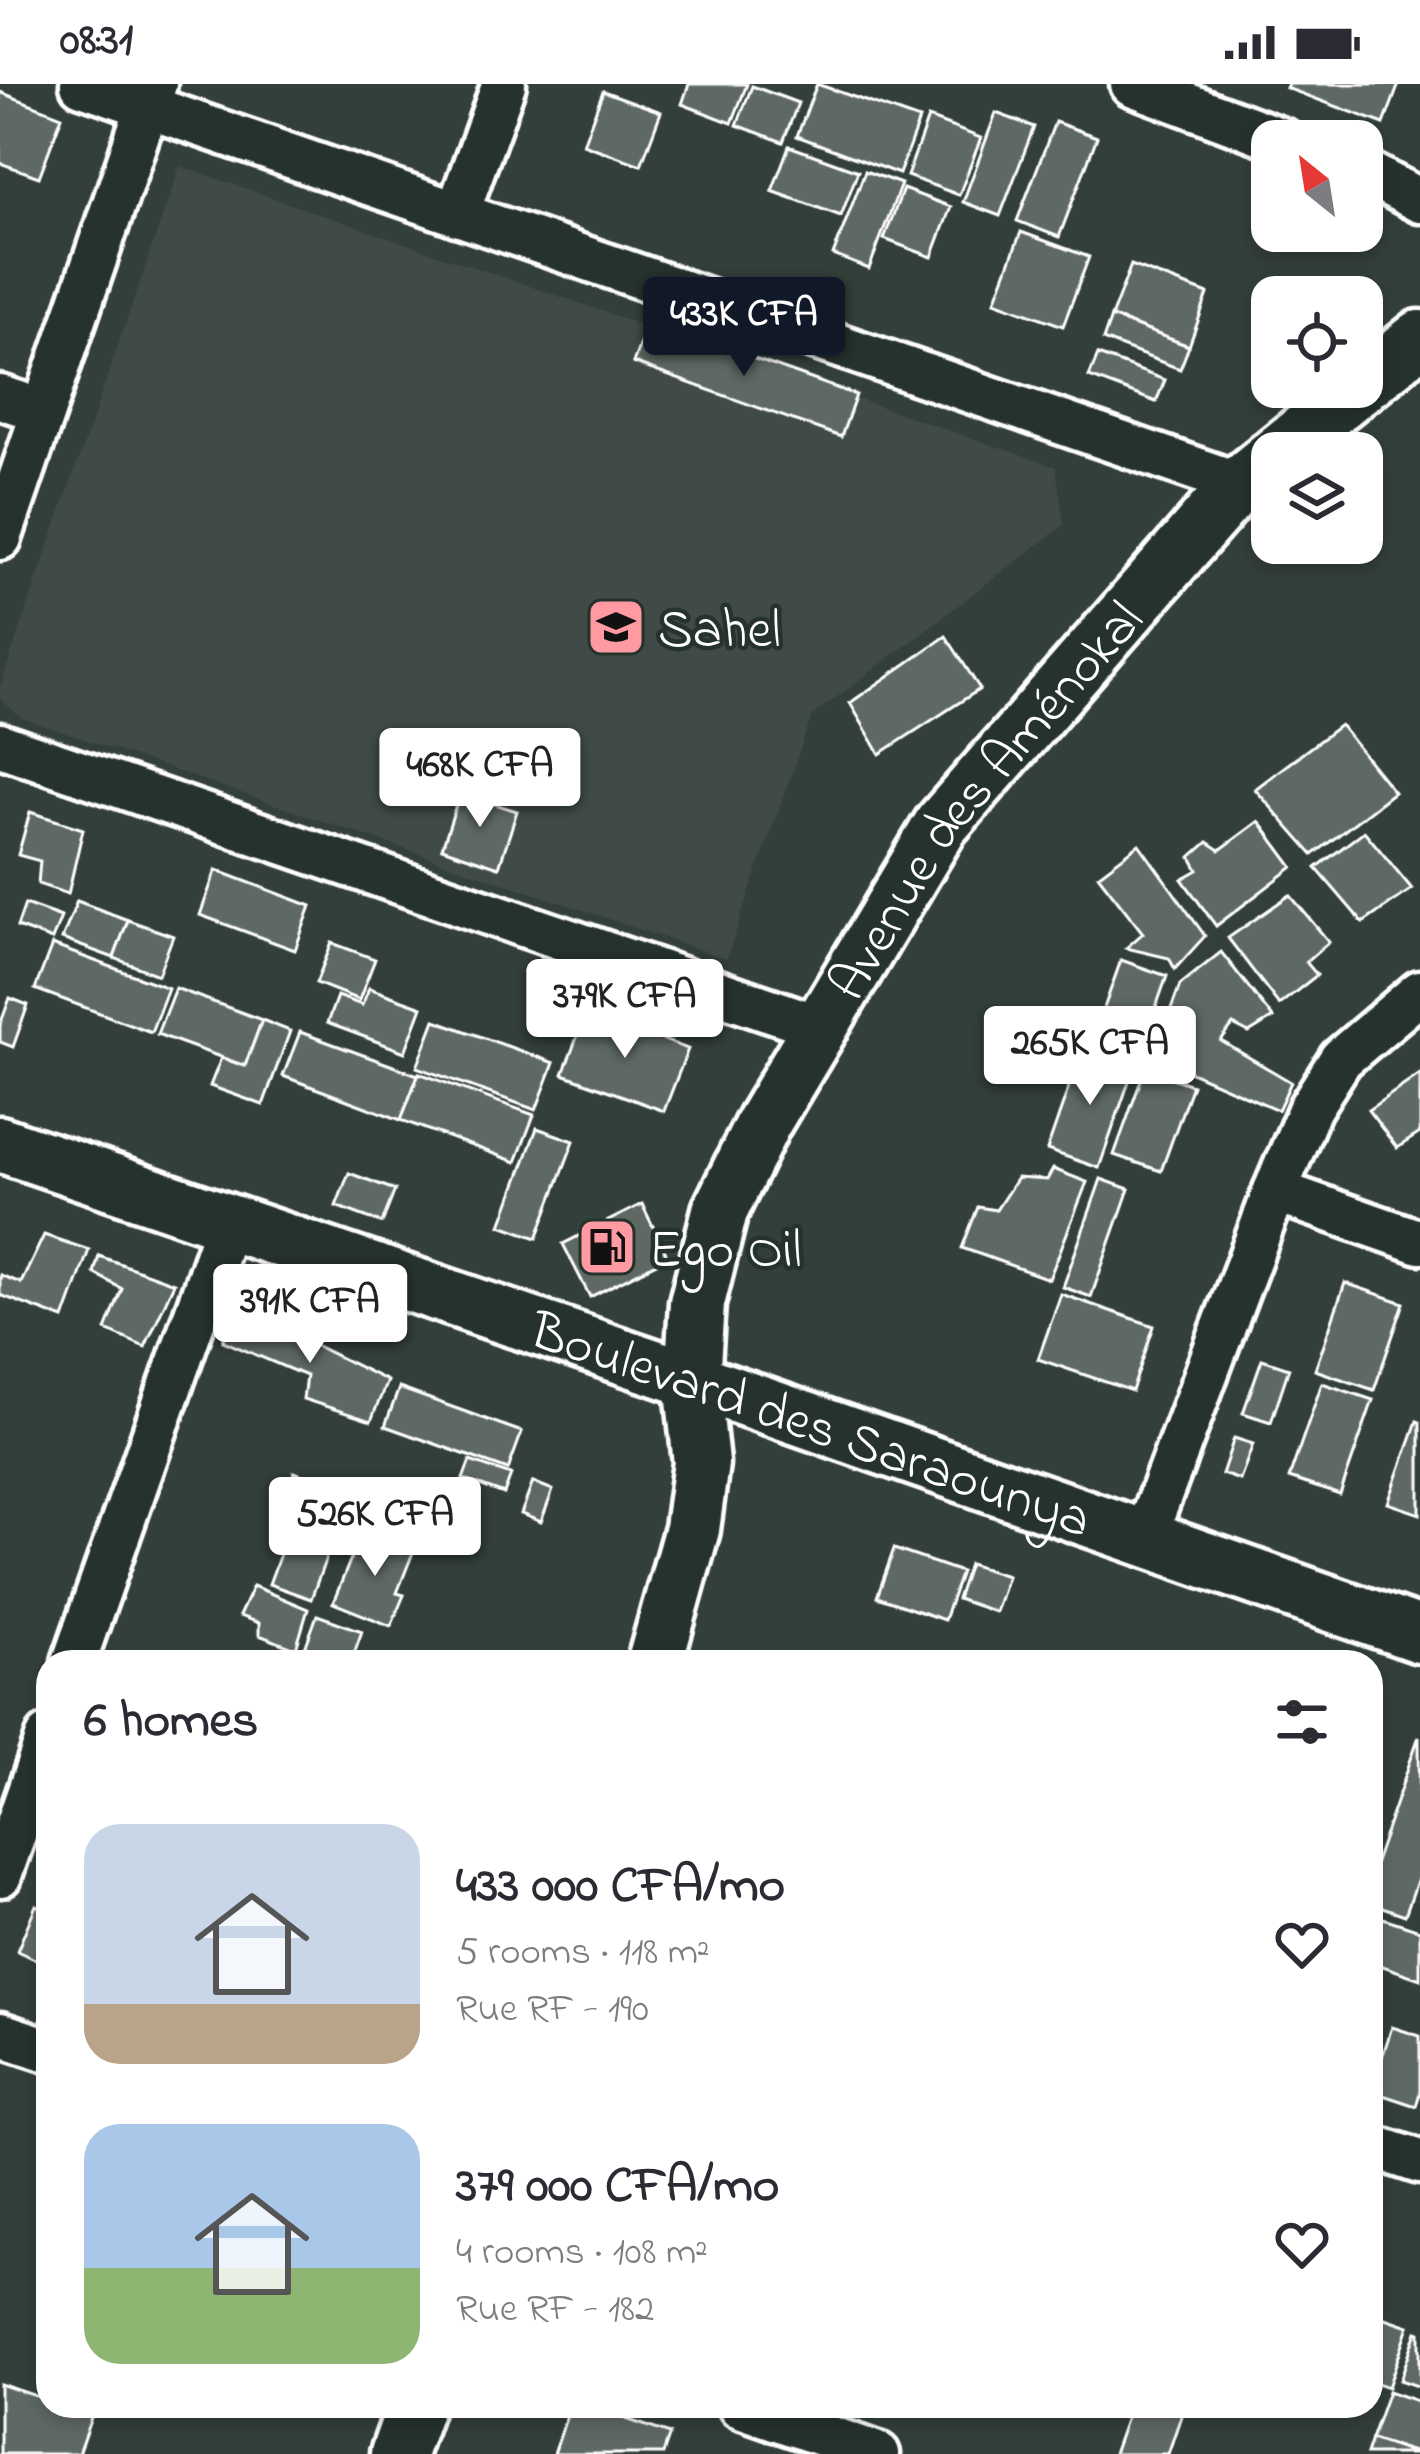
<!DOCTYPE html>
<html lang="en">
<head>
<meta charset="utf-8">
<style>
  :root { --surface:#fff; --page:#f7f7f7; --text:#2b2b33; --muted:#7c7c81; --accent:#111827 }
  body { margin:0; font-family:"Indie Flower",sans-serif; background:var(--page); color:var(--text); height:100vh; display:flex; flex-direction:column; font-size:45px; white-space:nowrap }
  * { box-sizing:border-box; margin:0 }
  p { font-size:39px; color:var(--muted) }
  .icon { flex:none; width:66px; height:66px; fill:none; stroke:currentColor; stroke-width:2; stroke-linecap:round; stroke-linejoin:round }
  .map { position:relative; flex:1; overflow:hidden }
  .side { position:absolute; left:36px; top:1566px; width:1347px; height:768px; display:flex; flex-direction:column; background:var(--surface); border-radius:36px; box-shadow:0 6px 18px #0003 }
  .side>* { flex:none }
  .needle { width:78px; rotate:330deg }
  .controls { position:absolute; left:1251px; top:36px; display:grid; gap:24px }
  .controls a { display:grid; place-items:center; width:132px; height:132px; border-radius:24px; background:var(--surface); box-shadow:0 6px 18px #0003; font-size:60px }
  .price { position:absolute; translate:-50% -102px; padding:0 27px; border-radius:12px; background:#fff; color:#222; font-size:39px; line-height:78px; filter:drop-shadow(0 3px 6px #0008) }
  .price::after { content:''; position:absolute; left:50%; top:72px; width:36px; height:27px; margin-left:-18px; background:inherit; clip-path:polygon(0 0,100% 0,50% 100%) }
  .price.on { background:var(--accent); color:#fff }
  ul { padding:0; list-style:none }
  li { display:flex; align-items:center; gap:36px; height:300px; padding:0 48px }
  li span { display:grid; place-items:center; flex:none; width:336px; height:240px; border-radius:36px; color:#555 }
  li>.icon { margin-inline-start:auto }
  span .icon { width:144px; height:144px; fill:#fffc; stroke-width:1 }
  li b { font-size:51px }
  h2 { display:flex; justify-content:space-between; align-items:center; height:144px; padding:0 48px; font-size:51px }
  .status { display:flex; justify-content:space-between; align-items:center; height:84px; padding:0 60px; background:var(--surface); direction:ltr }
  .status svg { height:33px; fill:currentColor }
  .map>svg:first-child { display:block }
  .built { fill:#404c47 }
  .building { fill:#5f6964; stroke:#fff; stroke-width:3 }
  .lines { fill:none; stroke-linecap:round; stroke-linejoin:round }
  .minor-casing { stroke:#fff; stroke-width:51 }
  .major-casing { stroke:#fff; stroke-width:63 }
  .minor { stroke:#26332d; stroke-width:42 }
  .major { stroke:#26332d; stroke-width:54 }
  .labels { text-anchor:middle; stroke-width:9; stroke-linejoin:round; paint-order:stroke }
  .poi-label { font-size:54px; fill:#fff; stroke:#26332d; text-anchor:start }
  .street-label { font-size:54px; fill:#fff; stroke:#26332d }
</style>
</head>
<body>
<div class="status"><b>08:31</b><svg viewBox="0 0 49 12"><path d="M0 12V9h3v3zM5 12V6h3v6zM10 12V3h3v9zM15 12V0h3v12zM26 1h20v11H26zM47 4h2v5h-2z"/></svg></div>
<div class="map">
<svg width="1420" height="2370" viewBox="0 0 1420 2370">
  <rect width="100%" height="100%" fill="#333f3a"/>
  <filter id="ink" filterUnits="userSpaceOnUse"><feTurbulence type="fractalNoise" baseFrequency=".00833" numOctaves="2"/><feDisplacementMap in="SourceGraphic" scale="24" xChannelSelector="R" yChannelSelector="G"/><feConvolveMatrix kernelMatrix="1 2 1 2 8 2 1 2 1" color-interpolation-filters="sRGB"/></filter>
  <g filter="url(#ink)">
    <path class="built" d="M180,82L1056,383L1064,441L812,632L726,875L22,634L0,615V603Z"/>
    <g class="building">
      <path d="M689,0H747L732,39L682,20Z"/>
      <path d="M817,0L919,36L899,90L797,52Z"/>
      <path d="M1288,0H1399L1384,40L1286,4Z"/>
      <path d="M752,2L798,19L783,58L737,41Z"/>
      <path d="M603,7L661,28L641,81L583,60Z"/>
      <path d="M0,8L62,32L39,93L0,79Z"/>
      <path d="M996,29L1034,43L1000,132L963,118Z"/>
      <path d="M928,34L981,54L959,111L907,92Z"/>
      <path d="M1055,38L1097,53L1059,153L1017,137Z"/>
      <path d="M789,62L858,87L841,132L772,107Z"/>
      <path d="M865,87L901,100L869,185L833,171Z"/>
      <path d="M903,105L951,123L932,173L884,155Z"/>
      <path d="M1021,148L1089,173L1063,242L995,217Z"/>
      <path d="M1131,181L1208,210L1189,262L1111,233Z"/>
      <path d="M1111,233L1189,262L1180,285L1103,256Z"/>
      <path d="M648,237L856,311L841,353L633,279Z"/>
      <path d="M1098,271L1165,296L1156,318L1089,293Z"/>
      <path d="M946,552L980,605L880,670L850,619Z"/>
      <path d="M1340,641L1394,708L1313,771L1255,705Z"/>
      <path d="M460,709L517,727L499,783L442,764Z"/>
      <path d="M30,728L83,745L68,810L38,800L40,777L18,771Z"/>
      <path d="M1259,737L1293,783L1216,842L1182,795L1198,786L1191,773L1208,758L1220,766Z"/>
      <path d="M1364,747L1412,805L1363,839L1316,784Z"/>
      <path d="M1139,760L1205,852L1175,885L1169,874L1126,864L1143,849L1098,791Z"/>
      <path d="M216,786L311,822L295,866L200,831Z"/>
      <path d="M1290,811L1329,858L1306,878L1317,891L1279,921L1228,854Z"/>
      <path d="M77,817L128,836L114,874L62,855Z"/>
      <path d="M25,820L61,833L52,856L17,843Z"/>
      <path d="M128,836L173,852L158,891L114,874Z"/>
      <path d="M332,859L375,875L359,916L316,899Z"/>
      <path d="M52,861L168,904L151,948L35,905Z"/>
      <path d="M1221,868L1273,934L1249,949L1233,941L1221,957L1291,998L1278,1026L1154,972L1180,901Z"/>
      <path d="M1121,876L1167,892L1137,977L1091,961Z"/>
      <path d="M175,904L262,936L245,982L157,950Z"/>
      <path d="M369,904L422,923L405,968L327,939L337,912L362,921Z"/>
      <path d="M10,914L28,921L13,963L0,958V941Z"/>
      <path d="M587,927L688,965L664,1027L563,990Z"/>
      <path d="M262,936L290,947L263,1021L210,1002L221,974L245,982Z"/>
      <path d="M435,936L554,979L536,1026L417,983Z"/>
      <path d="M300,948L418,991L401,1036L283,992Z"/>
      <path d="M1082,965L1134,983L1099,1084L1047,1066Z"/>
      <path d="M1145,985L1192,1001L1161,1087L1114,1071Z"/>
      <path d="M419,989L534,1031L516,1078L401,1036Z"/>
      <path d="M1420,990V1049L1397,1064L1368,1026Z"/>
      <path d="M537,1044L574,1057L537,1154L501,1141Z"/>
      <path d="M1053,1085L1087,1098L1049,1195L962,1164L978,1123L996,1126L1017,1094L1047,1096Z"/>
      <path d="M349,1089L395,1106L382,1139L336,1122Z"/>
      <path d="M1101,1095L1129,1105L1091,1213L1063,1203Z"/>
      <path d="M642,1120L668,1173L590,1213L563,1160Z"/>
      <path d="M44,1151L89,1166L64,1235L0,1211V1191L21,1199Z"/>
      <path d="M99,1172L174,1199L145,1263L106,1246L122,1205L94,1189Z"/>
      <path d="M1345,1199L1404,1219L1374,1306L1315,1286Z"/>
      <path d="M1061,1210L1154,1242L1132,1307L1038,1275Z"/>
      <path d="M238,1223L387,1297L371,1337L303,1315L306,1292L223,1257Z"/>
      <path d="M1262,1275L1289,1284L1271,1338L1243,1329Z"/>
      <path d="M1322,1299L1373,1316L1340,1411L1289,1394Z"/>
      <path d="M399,1304L522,1348L508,1386L385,1342Z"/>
      <path d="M1417,1337L1420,1338V1430L1388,1419Z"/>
      <path d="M1234,1354L1253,1360L1240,1396L1222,1390Z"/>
      <path d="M470,1377L511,1391L504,1410L463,1395Z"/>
      <path d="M294,1388L350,1408L311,1515L269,1500L302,1410L290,1403Z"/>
      <path d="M533,1398L553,1406L541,1438L521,1430Z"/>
      <path d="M362,1447L414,1466L397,1509L404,1511L391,1542L333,1519Z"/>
      <path d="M894,1465L961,1488L944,1536L877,1513Z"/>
      <path d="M969,1480L1007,1492L995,1528L957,1515Z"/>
      <path d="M253,1502L308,1525L296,1565L259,1551V1539L239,1532Z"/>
      <path d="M317,1531L362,1547L351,1578H300Z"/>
      <path d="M1419,1652L1420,1789L1405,1831L1371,1819V1790Z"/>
      <path d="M36,1821L48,1827V1881L17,1867Z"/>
      <path d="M1371,1830L1420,1846V1895L1371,1878Z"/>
      <path d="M1392,1943L1420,1952V2009L1416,2022L1371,2007Z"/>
      <path d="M1371,2229L1409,2242L1388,2303L1371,2297Z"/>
      <path d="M1417,2247L1420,2248V2303L1400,2296Z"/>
      <path d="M0,2300L48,2316V2322H66L92,2331L78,2370H0Z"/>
      <path d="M1388,2307L1420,2318V2370L1371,2355Z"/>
      <path d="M570,2322H588L670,2350L663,2370H554Z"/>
      <path d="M1130,2322H1171L1183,2326L1168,2370H1113Z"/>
      <path d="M1371,2355L1415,2370H1366Z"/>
    </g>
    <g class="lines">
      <g class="minor-casing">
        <g id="minor">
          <path d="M82,0L1239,400"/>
          <path d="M1132,0L1284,57"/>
          <path d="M1362,86L1420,117"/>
          <path d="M457,130L504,0"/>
          <path d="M0,313L43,327"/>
          <path d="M0,454L155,0"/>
          <path d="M0,661L820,943"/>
          <path d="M1275,1107L1420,1158"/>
          <path d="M1144,1455L1275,1107L1310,1024L1341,975L1420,908"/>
          <path d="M74,1578L228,1138"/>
          <path d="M0,1791L48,1653"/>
          <path d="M0,1950L48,1966"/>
          <path d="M1371,2062L1420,2078"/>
          <path d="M740,2322L878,2370"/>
        </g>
      </g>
      <g class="major-casing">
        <g id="major">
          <path d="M1362,301L1420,254"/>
          <path d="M1277,369L1359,303"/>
          <path id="s1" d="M0,1060L692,1296L1420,1551"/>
          <path id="s2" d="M655,1578L692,1445L701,1379L692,1296L697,1219L720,1127L763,1039L941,741L1239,400L1272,373"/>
          <path d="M398,2370L415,2322"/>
        </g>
      </g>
      <use href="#minor" class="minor"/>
      <use href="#major" class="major"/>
    </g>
  </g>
  <defs>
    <g id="school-square" transform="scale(3)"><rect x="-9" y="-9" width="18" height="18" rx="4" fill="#ff9aa2" stroke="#26332d"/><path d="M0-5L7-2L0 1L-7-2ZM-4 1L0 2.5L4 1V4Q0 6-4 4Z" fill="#111"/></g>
    <g id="fuel-square" transform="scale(3)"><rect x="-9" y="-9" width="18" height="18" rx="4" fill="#ff9aa2" stroke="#26332d"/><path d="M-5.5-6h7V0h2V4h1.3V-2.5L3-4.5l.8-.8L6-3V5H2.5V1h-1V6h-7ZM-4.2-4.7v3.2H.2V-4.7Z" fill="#111"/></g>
  </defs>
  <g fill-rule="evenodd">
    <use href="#school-square" x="616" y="543"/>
    <use href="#fuel-square" x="607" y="1163"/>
  </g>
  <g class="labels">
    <g class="poi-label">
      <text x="658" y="562">Sahel</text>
      <text x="649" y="1182">Ego Oil</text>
    </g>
    <g class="street-label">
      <text dy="19" stroke="none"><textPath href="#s2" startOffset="951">Avenue des Aménokal</textPath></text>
      <text dy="19" stroke="none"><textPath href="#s1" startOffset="858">Boulevard des Saraounya</textPath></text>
    </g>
  </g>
</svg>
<div class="controls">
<a><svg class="needle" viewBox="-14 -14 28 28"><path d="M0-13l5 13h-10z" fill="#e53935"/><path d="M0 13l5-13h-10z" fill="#7c7c81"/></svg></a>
<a><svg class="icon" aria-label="locate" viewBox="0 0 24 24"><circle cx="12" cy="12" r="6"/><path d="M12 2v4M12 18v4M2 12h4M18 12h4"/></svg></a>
<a><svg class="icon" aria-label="layers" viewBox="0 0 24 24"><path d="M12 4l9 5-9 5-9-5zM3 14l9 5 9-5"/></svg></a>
</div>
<b class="price on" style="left:744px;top:295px">433K CFA</b>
<b class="price" style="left:480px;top:746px">468K CFA</b>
<b class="price" style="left:625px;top:977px">379K CFA</b>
<b class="price" style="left:1090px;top:1024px">265K CFA</b>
<b class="price" style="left:310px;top:1282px">391K CFA</b>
<b class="price" style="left:375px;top:1495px">526K CFA</b>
<section class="side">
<h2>6 homes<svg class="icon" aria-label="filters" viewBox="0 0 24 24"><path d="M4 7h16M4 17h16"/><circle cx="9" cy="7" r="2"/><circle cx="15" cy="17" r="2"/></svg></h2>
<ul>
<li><span style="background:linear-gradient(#c9d6e8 75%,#b9a48a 0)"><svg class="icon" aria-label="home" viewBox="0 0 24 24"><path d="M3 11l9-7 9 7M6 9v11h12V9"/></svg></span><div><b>433 000 CFA/mo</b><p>5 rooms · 118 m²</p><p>Rue RF - 190</p></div><svg class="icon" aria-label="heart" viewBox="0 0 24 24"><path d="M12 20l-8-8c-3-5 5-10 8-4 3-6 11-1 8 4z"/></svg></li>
<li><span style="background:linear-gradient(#a9c7e8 60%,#8fb573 0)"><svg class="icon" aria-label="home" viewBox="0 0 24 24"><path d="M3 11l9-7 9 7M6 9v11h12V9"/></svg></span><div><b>379 000 CFA/mo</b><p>4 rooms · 108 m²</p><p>Rue RF - 182</p></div><svg class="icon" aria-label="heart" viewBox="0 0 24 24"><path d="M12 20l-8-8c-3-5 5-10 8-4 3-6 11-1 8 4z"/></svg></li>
</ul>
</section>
</div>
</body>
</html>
